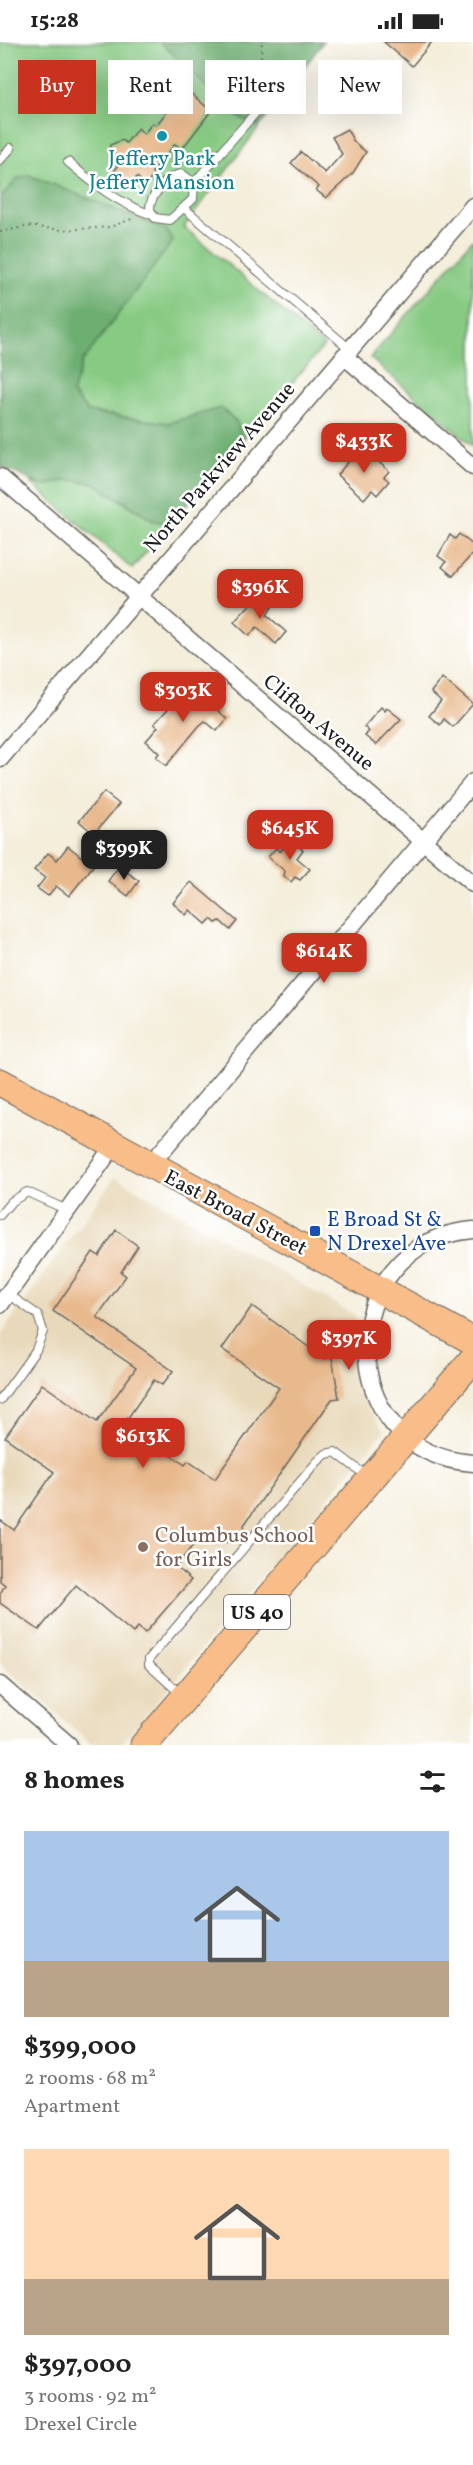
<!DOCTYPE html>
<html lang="en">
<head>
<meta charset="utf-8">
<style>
  :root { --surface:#fff; --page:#f2f2f2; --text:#222; --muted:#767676; --accent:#c8321e }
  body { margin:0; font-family:Vollkorn,serif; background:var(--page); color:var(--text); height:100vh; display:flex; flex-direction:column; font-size:22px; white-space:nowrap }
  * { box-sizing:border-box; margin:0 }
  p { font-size:20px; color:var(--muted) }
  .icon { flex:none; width:33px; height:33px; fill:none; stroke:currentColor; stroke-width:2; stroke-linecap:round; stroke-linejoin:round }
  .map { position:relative; height:1703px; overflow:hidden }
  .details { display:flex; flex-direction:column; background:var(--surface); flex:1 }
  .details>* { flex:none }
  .banner { position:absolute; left:18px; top:18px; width:438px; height:54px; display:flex; gap:12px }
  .price { position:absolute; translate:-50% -51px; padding:0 14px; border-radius:12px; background:var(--accent); color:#fff; font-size:20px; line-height:39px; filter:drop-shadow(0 2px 3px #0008) }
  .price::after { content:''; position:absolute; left:50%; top:36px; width:18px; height:14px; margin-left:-9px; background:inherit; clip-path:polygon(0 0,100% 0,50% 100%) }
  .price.selected { background:#222; color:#fff }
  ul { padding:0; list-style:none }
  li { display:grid; align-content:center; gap:12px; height:318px; padding:0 24px }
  li span { display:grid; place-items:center; height:186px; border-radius:0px; color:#555 }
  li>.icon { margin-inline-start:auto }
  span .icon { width:108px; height:108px; fill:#fffc; stroke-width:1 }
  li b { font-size:26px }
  h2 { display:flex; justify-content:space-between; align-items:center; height:72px; padding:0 24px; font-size:26px }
  .pill { padding:0 21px; border-radius:0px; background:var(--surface); box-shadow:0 6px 24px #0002; font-size:21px; line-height:54px }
  .pill.selected { background:var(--accent); color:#fff }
  .status { display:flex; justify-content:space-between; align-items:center; height:42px; padding:0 30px; background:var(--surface); direction:ltr }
  .status svg { height:16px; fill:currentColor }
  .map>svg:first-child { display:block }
  .built { fill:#e8d9ba }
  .green { fill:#87ca83; stroke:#527350; stroke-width:1.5 }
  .forest { fill:#6dae71; stroke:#446546; stroke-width:1.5 }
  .building { fill:#e8b98d }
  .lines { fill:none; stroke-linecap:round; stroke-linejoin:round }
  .lane-casing { stroke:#68665f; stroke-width:10 }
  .street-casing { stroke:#68665f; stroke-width:19 }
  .primary-casing { stroke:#68665f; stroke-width:29 }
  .path { stroke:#68665f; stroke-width:2; stroke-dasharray:1.5 4.5; stroke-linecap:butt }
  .lane { stroke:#fff; stroke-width:8 }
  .street { stroke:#fff; stroke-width:16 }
  .primary { stroke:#f8bd89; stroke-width:27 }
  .culture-dot { fill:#0f9aa8; stroke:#fff; stroke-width:2 }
  .transit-dot { fill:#1a4fb4; stroke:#fff; stroke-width:2 }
  .education-dot { fill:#8d6e63; stroke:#fff; stroke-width:2 }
  .labels { text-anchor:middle; stroke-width:5; stroke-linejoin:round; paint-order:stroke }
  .shield { fill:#fff; stroke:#606060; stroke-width:1.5 }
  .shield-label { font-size:20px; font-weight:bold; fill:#1c1c1c }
  .culture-label { font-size:21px; fill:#0d838f; stroke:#fff }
  .street-label { font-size:21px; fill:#1c1c1c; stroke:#fff }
  .transit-label { font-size:21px; fill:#164399; stroke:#fff; text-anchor:start }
  .education-label { font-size:21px; fill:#785e54; stroke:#fff; text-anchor:start }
</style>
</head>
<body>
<div class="status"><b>15:28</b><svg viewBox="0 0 49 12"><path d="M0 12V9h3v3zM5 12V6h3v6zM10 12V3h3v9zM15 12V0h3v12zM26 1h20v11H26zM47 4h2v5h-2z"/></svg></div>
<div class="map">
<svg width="473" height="1703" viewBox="0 0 473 1703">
  <rect width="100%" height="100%" fill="#fff"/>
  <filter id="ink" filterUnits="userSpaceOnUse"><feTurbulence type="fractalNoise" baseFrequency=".0167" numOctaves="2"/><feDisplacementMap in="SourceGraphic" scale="12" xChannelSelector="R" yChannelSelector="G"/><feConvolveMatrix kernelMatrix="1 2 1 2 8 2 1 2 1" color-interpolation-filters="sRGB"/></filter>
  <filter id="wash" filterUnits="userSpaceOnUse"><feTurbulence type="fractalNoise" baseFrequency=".008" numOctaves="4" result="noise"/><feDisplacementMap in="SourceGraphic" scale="24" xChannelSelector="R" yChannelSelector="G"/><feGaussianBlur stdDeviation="1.35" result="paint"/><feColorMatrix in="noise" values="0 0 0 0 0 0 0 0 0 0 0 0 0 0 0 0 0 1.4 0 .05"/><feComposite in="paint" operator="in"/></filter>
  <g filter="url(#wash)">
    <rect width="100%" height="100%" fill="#f4eedb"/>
    <path class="built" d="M115,1135L356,1274L351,1294L353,1323L362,1356L384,1389L121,1703H93L0,1622V1293Z"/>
    <g class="green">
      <path d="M0,0H323L184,185L324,304L243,397L236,379L221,366L168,381L88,370L72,351L81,321L2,426L0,424Z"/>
      <path d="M473,197V404L370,316Z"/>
      <path d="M68,438L94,441L154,479L171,481L132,527L30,440L43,444Z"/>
    </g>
    <g class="forest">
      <path d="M160,0H323L260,84L238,75Z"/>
      <path d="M29,133L167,188L173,199L83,319L72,351L88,370L168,381L221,366L236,379L243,397L171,481L154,479L94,441L68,438L43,444L0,424V157L17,137Z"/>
    </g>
    <g id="blocks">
      <g class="building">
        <path d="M384,0H432L412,24Z"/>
        <path d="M186,47L211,69L182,107L175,102L152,130L153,134L146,143L137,135L128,146L111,133L118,124L108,116L110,103L122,98L126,101L138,86L144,92L152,81L156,83Z"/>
        <path d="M347,87L354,100L366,110L353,131L326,156L316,148L319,145L291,121L301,110L325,131L342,112L332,95Z"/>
        <path d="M361,405L389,429L384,435L389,439L377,453L372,448L364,457L337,433Z"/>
        <path d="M459,492L473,503V511L453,534L442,525L446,520L438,514L450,493L455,497Z"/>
        <path d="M259,553L272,565L267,573L286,590L276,602L257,585L249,594L234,580Z"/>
        <path d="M442,636L473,662L453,685L444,677L440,683L429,674L441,659L431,650Z"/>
        <path d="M191,642L227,677L217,689L205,679L199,684L166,724L156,715L159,711L146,699L158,685L154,682Z"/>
        <path d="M381,665L385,669L387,666L401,677L376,703L365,694L369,689L364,685Z"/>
        <path d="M104,750L119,762L94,792L79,779Z"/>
        <path d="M290,798L303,808L297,816L310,827L300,838L295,835L291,840L284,834L285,829L268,815L276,806L280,810Z"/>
        <path d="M68,804L93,824L69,854L56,844L48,854L37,846L45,836L34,828L48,811L57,818Z"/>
        <path d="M119,824L139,839L128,854L108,839Z"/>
        <path d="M191,840L237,879L230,888L220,879L216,881L211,877L206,882L190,868L186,873L173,861Z"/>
        <path d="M116,1188L138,1204L121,1230L126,1234L97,1275L173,1329L162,1343L154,1338L125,1380L185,1423L188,1419L215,1437L279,1346L222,1307L252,1264L325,1317L332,1315L339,1356L332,1357L244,1483L245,1491L239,1492L240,1498L213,1502L209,1491L193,1503L176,1525L191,1538L145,1591L138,1585L133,1591L76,1543L39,1588L0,1561V1552L5,1543L0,1539V1478L14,1488L54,1430L5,1395L42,1342L97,1380L136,1326L53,1269L93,1210L99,1214Z"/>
      </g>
    </g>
  </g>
  <g filter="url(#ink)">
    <use href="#blocks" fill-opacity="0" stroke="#68665f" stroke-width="1.5"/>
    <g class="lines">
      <g class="lane-casing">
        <g id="lane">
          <path d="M0,118L11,106"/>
          <path d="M68,120C95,143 118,161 152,173"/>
          <path d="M182,132L194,141L193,157L170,178L155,176L150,168C149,154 168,133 182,132Z"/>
          <path d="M194,141L257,69"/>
          <path d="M184,166L350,307"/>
          <path d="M0,1173L11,1160L27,1150L67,1168"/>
          <path d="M0,1358L36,1308L43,1289L38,1273L8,1252"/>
          <path d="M181,1652L149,1623V1617L317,1420L326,1412L335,1410L368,1435"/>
        </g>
      </g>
      <g class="street-casing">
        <g id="street">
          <path d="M344,314L473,425"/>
          <path d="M0,435L473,842"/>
          <path d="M0,717L473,164"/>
          <path d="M150,1123L473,740"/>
          <path d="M473,1188C331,1200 331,1412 473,1421"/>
          <path d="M0,1263L114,1103"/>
          <path d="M0,1643L69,1703"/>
        </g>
      </g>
      <g class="primary-casing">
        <g id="primary">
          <path d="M0,1040L473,1299"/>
          <path d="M144,1703L473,1317"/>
        </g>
      </g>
      <g class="path">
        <path d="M258,57L262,0"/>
        <path d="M0,190L28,184L63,188L110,185L132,177"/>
      </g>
      <use href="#lane" class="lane"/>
      <use href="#street" class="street"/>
      <use href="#primary" class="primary"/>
    </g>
  </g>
  <circle class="culture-dot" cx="162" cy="94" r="6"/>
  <rect class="transit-dot" x="309" y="1183" width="12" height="12" rx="3"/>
  <circle class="education-dot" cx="143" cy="1505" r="6"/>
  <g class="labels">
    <rect class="shield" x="224" y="1553" width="66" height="34" rx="4.5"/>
    <g class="shield-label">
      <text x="257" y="1577">US 40</text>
    </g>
    <g class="culture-label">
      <text x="162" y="123">Jeffery Park<tspan x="162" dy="24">Jeffery Mansion</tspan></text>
    </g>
    <g class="street-label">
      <text transform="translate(219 425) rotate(-49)" y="7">North Parkview Avenue</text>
      <text transform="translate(319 680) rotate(40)" y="7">Clifton Avenue</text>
      <text transform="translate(236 1170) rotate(28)" y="7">East Broad Street</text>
    </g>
    <g class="transit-label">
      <text x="327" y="1184">E Broad St &amp;<tspan x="327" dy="24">N Drexel Ave</tspan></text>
    </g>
    <g class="education-label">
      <text x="155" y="1500">Columbus School<tspan x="155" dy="24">for Girls</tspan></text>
    </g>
  </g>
</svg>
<b class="price" style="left:364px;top:432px">$433K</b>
<b class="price" style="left:260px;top:578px">$396K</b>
<b class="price" style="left:183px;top:681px">$303K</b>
<b class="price" style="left:290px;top:819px">$645K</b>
<b class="price selected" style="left:124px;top:839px">$399K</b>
<b class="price" style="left:324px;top:942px">$614K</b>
<b class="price" style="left:349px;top:1329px">$397K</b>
<b class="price" style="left:143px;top:1427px">$613K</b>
<div class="banner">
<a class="pill selected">Buy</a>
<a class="pill">Rent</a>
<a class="pill">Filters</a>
<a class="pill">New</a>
</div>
</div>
<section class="details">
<h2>8 homes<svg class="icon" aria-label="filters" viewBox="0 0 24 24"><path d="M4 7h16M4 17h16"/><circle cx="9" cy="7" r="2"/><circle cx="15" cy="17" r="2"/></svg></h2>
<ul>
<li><span style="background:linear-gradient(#a9c7e8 70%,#b9a48a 0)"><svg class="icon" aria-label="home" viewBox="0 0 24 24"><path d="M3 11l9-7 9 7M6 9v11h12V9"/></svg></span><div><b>$399,000</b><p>2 rooms · 68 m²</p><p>Apartment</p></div></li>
<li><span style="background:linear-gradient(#ffd9b3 70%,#b9a48a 0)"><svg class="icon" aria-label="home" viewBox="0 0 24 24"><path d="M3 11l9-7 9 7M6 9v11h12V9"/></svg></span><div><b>$397,000</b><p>3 rooms · 92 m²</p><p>Drexel Circle</p></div></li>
</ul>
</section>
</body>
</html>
